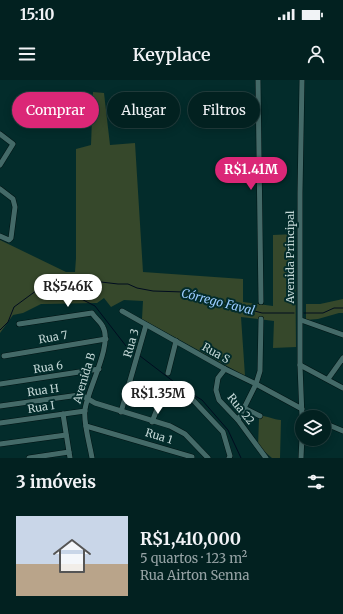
<!DOCTYPE html>
<html lang="pt">
<head>
<meta charset="utf-8">
<style>
  :root { --surface:#022120; --page:#102e2d; --text:#f1f3f6; --muted:#96a3a5; --line:#233e3e; --accent:#db2777 }
  body { margin:0; font-family:Merriweather,serif; background:var(--page); color:var(--text); height:100vh; display:flex; flex-direction:column; font-size:15px; white-space:nowrap }
  * { box-sizing:border-box; margin:0 }
  p { font-size:13px; color:var(--muted) }
  .icon { flex:none; width:22px; height:22px; fill:none; stroke:currentColor; stroke-width:2; stroke-linecap:round; stroke-linejoin:round }
  .map { position:relative; height:378px; overflow:hidden }
  .panel { display:flex; flex-direction:column; background:var(--surface); flex:1 }
  .panel>* { flex:none }
  .banner { position:absolute; left:12px; top:12px; width:319px; height:36px; display:flex; gap:8px }
  .tools { position:absolute; left:295px; top:330px; display:grid; gap:8px }
  .tools a { display:grid; place-items:center; width:36px; height:36px; border-radius:50%; background:var(--surface); box-shadow:0 2px 10px #0003,0 0 0 1px var(--line); font-size:20px }
  .price { position:absolute; translate:-50% -34px; padding:0 9px; border-radius:14px; background:#fff; color:#222; font-size:13px; line-height:26px; filter:drop-shadow(0 1px 2px #0008) }
  .price::after { content:''; position:absolute; left:50%; top:24px; width:12px; height:9px; margin-left:-6px; background:inherit; clip-path:polygon(0 0,100% 0,50% 100%) }
  .price.active { background:var(--accent); color:#fff }
  ul { padding:0; list-style:none }
  li { display:flex; align-items:center; gap:12px; height:100px; padding:0 16px }
  li span { display:grid; place-items:center; flex:none; width:112px; height:80px; border-radius:0px; color:#555 }
  li>.icon { margin-inline-start:auto }
  span .icon { width:48px; height:48px; fill:#fffc; stroke-width:1 }
  li b { font-size:17px }
  h2 { display:flex; justify-content:space-between; align-items:center; height:48px; padding:0 16px; font-size:17px }
  .pill { padding:0 14px; border-radius:18px; background:var(--surface); box-shadow:0 2px 10px #0003,0 0 0 1px var(--line); font-size:14px; line-height:36px }
  .pill.active { background:var(--accent); color:#fff }
  .status { display:flex; justify-content:space-between; align-items:center; height:28px; padding:0 20px; background:var(--surface); direction:ltr }
  .status svg { height:11px; fill:currentColor }
  header { display:flex; justify-content:space-between; align-items:center; height:52px; padding:0 16px; background:var(--surface); font-size:18px; font-weight:600 }
  .map>svg:first-child { display:block }
  .green { fill:#36482b }
  .lines { fill:none; stroke-linecap:round; stroke-linejoin:round }
  .stream { stroke:#000c1f; stroke-width:1 }
  .minor-casing { stroke:#001313; stroke-width:6 }
  .minor { stroke:#446a68; stroke-width:5 }
  .labels { text-anchor:middle; stroke-width:4; stroke-linejoin:round; paint-order:stroke }
  .street-label { font-size:11px; fill:#c3d7d6; stroke:#032c2b }
  .water-label { font-size:12px; font-style:italic; fill:#9acbff; stroke:#032c2b }
</style>
</head>
<body>
<div class="status"><b>15:10</b><svg viewBox="0 0 49 12"><path d="M0 12V9h3v3zM5 12V6h3v6zM10 12V3h3v9zM15 12V0h3v12zM26 1h20v11H26zM47 4h2v5h-2z"/></svg></div>
<header><svg class="icon" aria-label="menu" viewBox="0 0 24 24"><path d="M4 6h16M4 12h16M4 18h16"/></svg>Keyplace<svg class="icon" aria-label="person" viewBox="0 0 24 24"><circle cx="12" cy="8" r="4"/><path d="M4 21q1-7 8-7t8 7"/></svg></header>
<div class="map">
<svg width="343" height="378" viewBox="0 0 343 378">
  <rect width="100%" height="100%" fill="#032c2b"/>
  <g class="green">
    <path d="M93,12L104,13L110,65L135,63L143,192L243,199V222L273,226V155L295,154L296,267L273,268L274,241L241,237L245,296L142,239L143,221L124,220L111,227L104,218L97,223L41,224L23,233L13,235L0,253V160L66,192H75L76,178V69L91,65Z"/>
    <path d="M343,219V233H339L318,239L306,240V224H320Z"/>
    <path d="M260,336C265,335 273,340 281,340L280,378H272L258,366L259,338Z"/>
  </g>
  <g class="lines">
    <g class="stream">
      <path d="M48,202L95,226L126,266L136,273"/>
      <path d="M304,233H323L334,228H343"/>
      <path d="M0,250L8,242L14,227L48,202L63,197H78L101,202L118,204H128L137,208L153,211L184,212L191,215L199,216L214,222L241,225L251,230L262,233H294"/>
      <path d="M140,276L182,308L202,320L228,350L241,378"/>
    </g>
    <g class="minor-casing">
      <g id="minor">
        <path d="M258,0L261,222"/>
        <path d="M0,54L13,64L0,85"/>
        <path d="M0,109L13,119L15,127L11,158L9,160L0,156"/>
        <path d="M122,231L225,289L256,304L302,329"/>
        <path d="M301,240L343,255"/>
        <path d="M19,244L92,233C95,238 101,242 103,247C113,265 87,310 85,330C83,342 90,365 92,378"/>
        <path d="M4,276L106,259"/>
        <path d="M300,285L343,308"/>
        <path d="M225,289L218,298L216,310L219,320L238,340L266,378"/>
        <path d="M168,293L176,261"/>
        <path d="M328,299L343,278"/>
        <path d="M0,304L99,289"/>
        <path d="M0,326L79,315L83,316L95,323L170,346L185,354L208,378"/>
        <path d="M244,328L260,336"/>
        <path d="M121,332L146,245"/>
        <path d="M63,334L70,378"/>
        <path d="M302,337L300,285V113L302,0"/>
        <path d="M238,340L256,304L260,291L261,239"/>
        <path d="M152,342L166,306L193,320L223,352L230,376L229,378"/>
        <path d="M0,343L85,331"/>
        <path d="M324,343L343,351"/>
        <path d="M86,346L192,377"/>
        <path d="M0,364L66,355"/>
        <path d="M29,378L69,372"/>
        <path d="M301,378L302,357"/>
      </g>
    </g>
    <use href="#minor" class="minor"/>
  </g>
  <g class="labels">
    <g class="street-label">
      <text transform="translate(290 177) rotate(-90)" y="4">Avenida Principal</text>
      <text transform="translate(53 257) rotate(-10)" y="4">Rua 7</text>
      <text transform="translate(131 263) rotate(-74)" y="4">Rua 3</text>
      <text transform="translate(216 273) rotate(29)" y="4">Rua S</text>
      <text transform="translate(48 287) rotate(-9)" y="4">Rua 6</text>
      <text transform="translate(84 298) rotate(-73)" y="4">Avenida B</text>
      <text transform="translate(43 310) rotate(-8)" y="4">Rua H</text>
      <text transform="translate(41 327) rotate(-9)" y="4">Rua I</text>
      <text transform="translate(241 329) rotate(51)" y="4">Rua 22</text>
      <text transform="translate(159 356) rotate(17)" y="4">Rua 1</text>
    </g>
    <g class="water-label">
      <text transform="translate(218 222) rotate(14)" y="4">Córrego Faval</text>
    </g>
  </g>
</svg>
<div class="tools">
<a><svg class="icon" aria-label="layers" viewBox="0 0 24 24"><path d="M12 4l9 5-9 5-9-5zM3 14l9 5 9-5"/></svg></a>
</div>
<b class="price active" style="left:251px;top:111px">R$1.41M</b>
<b class="price" style="left:68px;top:228px">R$546K</b>
<b class="price" style="left:158px;top:335px">R$1.35M</b>
<div class="banner">
<a class="pill active">Comprar</a>
<a class="pill">Alugar</a>
<a class="pill">Filtros</a>
</div>
</div>
<section class="panel">
<h2>3 imóveis<svg class="icon" aria-label="filters" viewBox="0 0 24 24"><path d="M4 7h16M4 17h16"/><circle cx="9" cy="7" r="2"/><circle cx="15" cy="17" r="2"/></svg></h2>
<ul>
<li><span style="background:linear-gradient(#c9d6e8 60%,#b9a48a 0)"><svg class="icon" aria-label="home" viewBox="0 0 24 24"><path d="M3 11l9-7 9 7M6 9v11h12V9"/></svg></span><div><b>R$1,410,000</b><p>5 quartos · 123 m²</p><p>Rua Airton Senna</p></div></li>
</ul>
</section>
</body>
</html>
